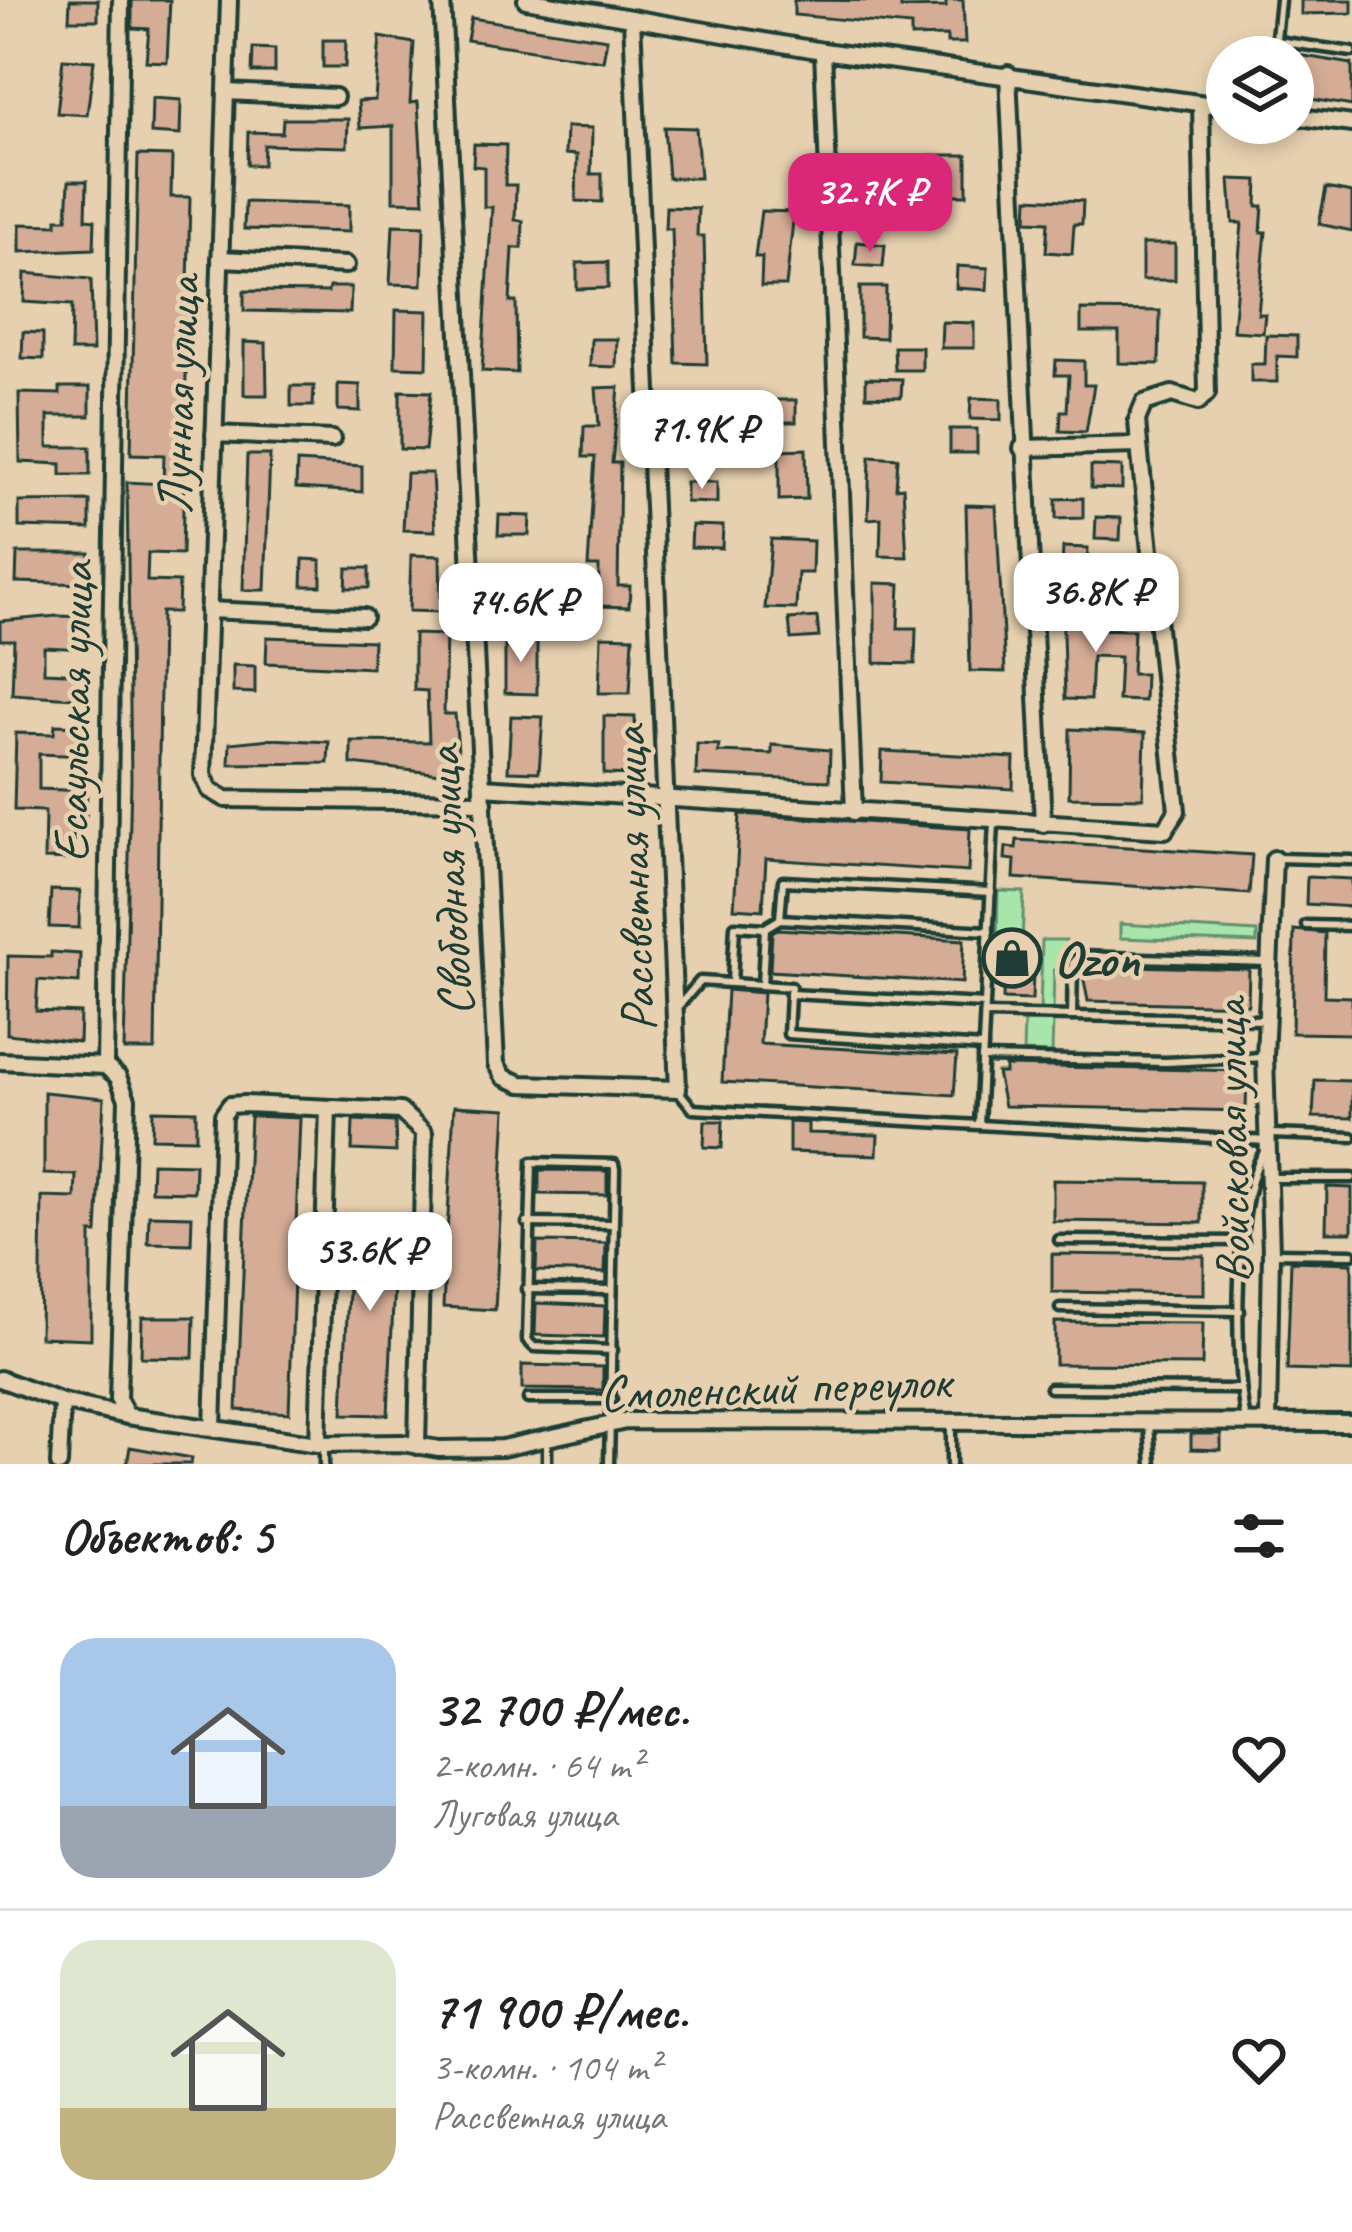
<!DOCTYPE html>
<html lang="ru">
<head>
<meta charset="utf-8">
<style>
  :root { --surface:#fff; --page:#f6f6f6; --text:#222; --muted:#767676; --line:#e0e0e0; --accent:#db2777 }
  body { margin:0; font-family:Caveat,sans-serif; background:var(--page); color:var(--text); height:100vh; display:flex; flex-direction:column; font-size:45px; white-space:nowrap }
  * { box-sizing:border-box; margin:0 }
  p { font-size:39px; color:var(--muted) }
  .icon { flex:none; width:66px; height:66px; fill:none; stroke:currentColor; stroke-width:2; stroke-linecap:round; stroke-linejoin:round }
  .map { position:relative; height:1464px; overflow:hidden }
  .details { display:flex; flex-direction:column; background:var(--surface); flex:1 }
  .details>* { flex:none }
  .buttons { position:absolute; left:1206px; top:36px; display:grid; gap:24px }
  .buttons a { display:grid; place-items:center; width:108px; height:108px; border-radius:50%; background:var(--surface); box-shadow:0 6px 18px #0003; font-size:60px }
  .price { position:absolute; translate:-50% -102px; padding:0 27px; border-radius:24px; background:#fff; color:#222; font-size:39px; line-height:78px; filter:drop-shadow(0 3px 6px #0008) }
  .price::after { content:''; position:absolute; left:50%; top:72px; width:36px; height:27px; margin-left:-18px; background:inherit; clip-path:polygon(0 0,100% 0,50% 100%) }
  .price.current { background:var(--accent); color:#fff }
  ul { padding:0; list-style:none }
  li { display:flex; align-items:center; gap:36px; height:300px; padding:0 60px }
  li+li { border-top:3px solid var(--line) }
  li span { display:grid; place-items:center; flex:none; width:336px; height:240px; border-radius:36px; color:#555 }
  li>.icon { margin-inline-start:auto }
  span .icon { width:144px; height:144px; fill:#fffc; stroke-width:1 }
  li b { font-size:51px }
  h2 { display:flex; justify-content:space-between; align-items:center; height:144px; padding:0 60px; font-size:51px }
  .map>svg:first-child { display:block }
  .green { fill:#a8e5ab; stroke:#649170; stroke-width:3 }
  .building { fill:#d5ac96; stroke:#1f3d34; stroke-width:3 }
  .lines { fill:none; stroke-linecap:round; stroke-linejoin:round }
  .service-casing { stroke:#1f3d34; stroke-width:15 }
  .minor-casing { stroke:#1f3d34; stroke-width:22 }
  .service { stroke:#e6d0af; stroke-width:6 }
  .minor { stroke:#e6d0af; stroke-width:14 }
  .labels { text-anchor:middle; stroke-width:9; stroke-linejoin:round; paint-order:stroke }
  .street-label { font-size:51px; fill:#1f3d34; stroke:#e6d0af }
  .poi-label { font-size:51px; font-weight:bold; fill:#1f3d34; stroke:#e6d0af; text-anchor:start }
</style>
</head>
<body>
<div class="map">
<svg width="1352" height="1464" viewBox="0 0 1352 1464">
  <rect width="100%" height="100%" fill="#e6d0af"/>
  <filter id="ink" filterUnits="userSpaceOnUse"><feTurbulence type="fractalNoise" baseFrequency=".00833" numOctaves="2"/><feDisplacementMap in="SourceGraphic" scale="24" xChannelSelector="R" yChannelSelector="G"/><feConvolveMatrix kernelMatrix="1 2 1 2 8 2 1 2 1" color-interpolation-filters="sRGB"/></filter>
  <g filter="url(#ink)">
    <g class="green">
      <path d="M998,891L1024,892L1022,944L997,943Z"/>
      <path d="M1120,924L1257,932V943L1120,938Z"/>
      <path d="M1042,940H1066V970H1054L1053,1012H1040Z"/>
      <path d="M1024,1021H1053L1052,1053L1023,1052Z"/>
    </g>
    <g class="building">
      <path d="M70,0H98V20H69Z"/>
      <path d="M132,0H170L167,62L146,61L149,29L132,28Z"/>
      <path d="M794,0L901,1V8L946,7V0H963L965,43H947V36L911,37V26L794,15Z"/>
      <path d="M1301,0H1352V13L1301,14Z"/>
      <path d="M471,18L607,39L603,61L467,40Z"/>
      <path d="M380,37L414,43L410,103L418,102L424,202L393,201V126L360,128L358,101L375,100Z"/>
      <path d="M323,40H346L345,67H323Z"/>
      <path d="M253,48L275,49V72H252Z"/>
      <path d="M1298,55L1352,64V106L1293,96Z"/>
      <path d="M63,59L94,61L87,115L57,113Z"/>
      <path d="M152,98L181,100L180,135L151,133Z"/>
      <path d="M283,119H348L347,147L264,145L263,165H247L248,132L282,133Z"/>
      <path d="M566,127L592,128L591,174H602V202L576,201L577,155L565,154Z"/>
      <path d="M664,127L696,128L700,178H668Z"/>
      <path d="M474,144L506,145L505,185H516L515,220L523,221L522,248H513L510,302H516L517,373L482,371L492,207H484V167L473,166Z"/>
      <path d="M138,155L172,156L171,197H190L182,554L148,553L147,581L179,582L178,612H161L155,1050H124L131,780L127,482L163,484L164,455L131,454Z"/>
      <rect x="931" y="155" width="36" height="40"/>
      <path d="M1230,179L1258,180L1257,206H1263L1261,232H1266L1258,314H1265L1263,333L1233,331L1242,223H1233Z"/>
      <path d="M69,181H87L86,219L95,220L94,249L20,252V224L57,225V219H67Z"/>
      <path d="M1326,188L1352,193V231L1319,224Z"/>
      <path d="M1028,198L1083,201L1082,224H1074L1072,254L1046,252L1048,222L1027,221Z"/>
      <path d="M245,202L349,205V232L244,229Z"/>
      <path d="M666,207L698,208L697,236H704L707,364L676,363L672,229H665Z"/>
      <path d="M761,211L794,212L786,286H761L762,257H755Z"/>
      <path d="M393,225L424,226L422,285L390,284Z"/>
      <path d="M857,242L885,245L883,267L855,265Z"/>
      <rect x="1142" y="244" width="33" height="36"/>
      <path d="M608,262V288L577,289V263Z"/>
      <path d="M957,266L988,268L987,290L956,288Z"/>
      <path d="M25,273L91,279L93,351H71L72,305L24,302Z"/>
      <path d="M329,287H351L350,313L244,311V291L328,292Z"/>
      <path d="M860,287H886L885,338L860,337Z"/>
      <path d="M396,310L428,311L427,368L395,367Z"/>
      <path d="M1081,310L1160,311L1159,364L1119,363V332H1081Z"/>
      <path d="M942,322L974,323V348H941Z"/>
      <path d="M23,332L43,333V359L22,358Z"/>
      <path d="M1266,335L1297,336V357L1277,356V382H1251V364H1265Z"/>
      <path d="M591,339H617L616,367L590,366Z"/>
      <path d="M244,342L266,343L267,395H244Z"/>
      <path d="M894,347H922V370H895Z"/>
      <path d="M1056,360L1084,361V385H1094L1086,432L1060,431L1061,411H1067L1069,375H1055Z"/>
      <path d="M866,378L902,379L901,397L866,396Z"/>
      <path d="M338,384L360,385V411L338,410Z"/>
      <path d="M291,386H314L313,406H291Z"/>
      <path d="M60,387H90V416H48V447H90V475H61V464L20,462L19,393L60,394Z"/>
      <path d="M619,387L612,463H620L618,586H630L629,607L598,606L599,566H588L595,457H583L584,426H599L596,388Z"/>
      <path d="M400,391L431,392L425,450L400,449Z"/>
      <path d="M971,398L1001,399V420L970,419Z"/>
      <rect x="760" y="400" width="36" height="22"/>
      <rect x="950" y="429" width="27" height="24"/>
      <path d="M806,449L807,499L779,500V450Z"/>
      <path d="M247,455H270L265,590H243Z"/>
      <path d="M870,456L898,458L896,488L903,487L907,557L880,556L881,518L868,519Z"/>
      <path d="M297,462L362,466V492L296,488Z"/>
      <path d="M1091,466L1122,467V489L1091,488Z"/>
      <path d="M406,473H432L435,531L403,530Z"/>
      <path d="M686,482H717V503L686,502Z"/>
      <path d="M1083,498V518L1056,519V499Z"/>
      <path d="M90,501V529L19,527V502Z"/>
      <path d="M966,505L996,506L1005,672L970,671Z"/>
      <path d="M499,515L530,516L529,535H498Z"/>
      <path d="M1096,517L1121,518L1120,540L1095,539Z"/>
      <path d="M692,525L723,526L722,548L691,547Z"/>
      <path d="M771,539L813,541L812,573H798L796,609L765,608Z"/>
      <path d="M1063,547L1088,548L1087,570L1062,569Z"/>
      <path d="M17,553H90L89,584L16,582Z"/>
      <path d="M411,555L440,556L441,612L409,611Z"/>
      <path d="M303,559L321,560V586H302Z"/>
      <path d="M1103,566L1129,567L1128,594L1102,593Z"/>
      <path d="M347,568H369V588H346Z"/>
      <path d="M503,574L529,575L528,602L502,601Z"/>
      <path d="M875,583L900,584L898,628H916L915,664L875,663Z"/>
      <path d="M1062,601L1088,602L1087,629L1134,630L1132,674H1145L1144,701L1118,700L1120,657L1092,656L1090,700L1065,699Z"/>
      <path d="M57,616L88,617L87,649L44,647V672L89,674V699L12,694L14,640H0V621Z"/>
      <path d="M817,617L819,637L791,639L789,619Z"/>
      <path d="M414,634L446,635L444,714H455L460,776L351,764V741L429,742L427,691L414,690Z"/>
      <path d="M505,635L537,636V694L505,693Z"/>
      <path d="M601,636L633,637L630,693H599Z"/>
      <path d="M267,637L373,641L372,668L266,663Z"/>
      <path d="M233,665L255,666V693L233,692Z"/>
      <path d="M511,716L543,717L539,772L508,771Z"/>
      <path d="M604,716L635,717L636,775L604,774Z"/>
      <path d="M55,725L87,726L86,756L39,754V789L87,791L86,816L74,815L73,860L44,859L45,811L14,810L16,733L54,734Z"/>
      <path d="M1070,729L1145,733L1143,798L1069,797Z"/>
      <path d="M270,739L329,742L328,763L229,764L230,743Z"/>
      <path d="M697,744L719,745L718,752L772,754V745L830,750L829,781L696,775Z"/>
      <path d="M882,751L1014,758L1013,789L881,782Z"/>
      <path d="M740,814L970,829L968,872L766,859L763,910L734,908Z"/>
      <path d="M1017,840L1252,855L1249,894L1014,878L1015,860L1005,859L1006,847L1016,848Z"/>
      <path d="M1307,877L1352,879V907L1306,904Z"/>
      <path d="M51,890L80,891L79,928L49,927Z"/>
      <path d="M778,929L964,940L962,983L770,971L772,932Z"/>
      <path d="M1294,930L1325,933L1324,996L1352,997V1034L1292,1033Z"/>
      <path d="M1004,945L1034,946L1032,1000L1003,999Z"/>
      <path d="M51,952L80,954L79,983L38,980L36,1011L80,1013L79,1042L7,1034L8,956L51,957Z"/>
      <path d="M1089,965L1249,969L1248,1005L1088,1001L1082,970Z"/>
      <path d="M727,990L763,993L760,1044L957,1055L954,1095L722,1082Z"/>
      <path d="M1005,1066L1247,1071L1246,1111L1004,1106L997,1073H1005Z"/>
      <path d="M1315,1080L1352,1081V1118L1313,1117Z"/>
      <path d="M44,1092L104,1098L97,1233H91V1339L40,1337L42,1197L75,1198L76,1175L44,1174Z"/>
      <path d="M454,1106L506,1109L495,1310L443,1307Z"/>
      <path d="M153,1110L196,1111V1139L152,1138Z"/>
      <path d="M250,1116L300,1118L289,1413L237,1410Z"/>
      <path d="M353,1120L395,1122L396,1152L352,1150Z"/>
      <path d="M705,1121H723L722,1148L704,1147Z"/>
      <path d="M789,1122L808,1123V1133L878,1135L877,1155L789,1152Z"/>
      <path d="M152,1163L195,1164L194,1192L151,1191Z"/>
      <path d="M539,1170L607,1171V1195L539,1194Z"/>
      <path d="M1053,1180L1202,1182V1223L1053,1221Z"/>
      <path d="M1327,1187L1352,1188V1232H1326Z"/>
      <path d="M351,1214L397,1216L388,1415L343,1414Z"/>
      <path d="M149,1215L192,1216L191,1244L148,1243Z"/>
      <path d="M537,1242L606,1243L605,1273L536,1271Z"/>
      <path d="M1052,1254L1204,1256V1294L1052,1292Z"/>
      <path d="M1291,1261L1352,1263V1372L1287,1370Z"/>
      <path d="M536,1303L605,1306L604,1337L535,1335Z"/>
      <path d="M142,1317H194L193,1358L141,1357Z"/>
      <path d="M1055,1322L1203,1323L1202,1365L1055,1364Z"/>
      <path d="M522,1365L603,1367V1390L522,1389Z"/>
      <path d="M1191,1434H1221V1450L1191,1449Z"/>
      <path d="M130,1447L192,1458L191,1464H127Z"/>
    </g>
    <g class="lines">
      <g class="service-casing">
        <g id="service">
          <path d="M1277,41L1352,52"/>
          <path d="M1274,57L1280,0"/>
          <path d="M1278,858L1352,860"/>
          <path d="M780,919L783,881L991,892"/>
          <path d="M1306,925L1352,926"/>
          <path d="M765,928L780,919L989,931"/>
          <path d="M732,983L735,926L765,928L762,985"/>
          <path d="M677,1008L700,981L791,987L790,994"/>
          <path d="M985,1014L1263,1020"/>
          <path d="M1072,1016L1073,963L1080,956L1266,962"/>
          <path d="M983,1047L788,1034L790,994L984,1004"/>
          <path d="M982,1058L1166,1062L1265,1057"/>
          <path d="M680,1093L693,1109L979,1125L994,822"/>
          <path d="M979,1125L1267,1141"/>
          <path d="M1272,1134L1352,1137"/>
          <path d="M1271,1178H1352"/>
          <path d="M527,1223L613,1224"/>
          <path d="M1059,1240L1244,1241"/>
          <path d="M1272,1253L1352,1254"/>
          <path d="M526,1289L612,1290"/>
          <path d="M1060,1308L1240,1311"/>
          <path d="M1050,1388L1239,1389"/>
          <path d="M528,1399H612"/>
          <path d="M1246,1420C1234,1368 1233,1192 1265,1151"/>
          <path d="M951,1422V1464"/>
          <path d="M1149,1425L1152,1464"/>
          <path d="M547,1439V1464"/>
          <path d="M324,1464V1444"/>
          <path d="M609,1464L615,1169L614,1164L532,1162L527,1340L534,1347L613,1350"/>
        </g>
      </g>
      <g class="minor-casing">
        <g id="minor">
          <path d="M121,0L105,1066L118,1077L127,1099L118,1399L127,1416"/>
          <path d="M229,0L203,775L210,790L226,799L484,802"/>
          <path d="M442,0L496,1064L504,1077L521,1084L678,1089L632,18"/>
          <path d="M526,0L823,51L1227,107"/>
          <path d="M823,51L854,812"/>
          <path d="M1008,74L1043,824"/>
          <path d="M226,92L335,97"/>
          <path d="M1293,116L1352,124"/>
          <path d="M220,259L346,265"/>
          <path d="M214,434L332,439"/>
          <path d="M1022,448L1139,445L1137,420L1144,403L1172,394L1198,402L1207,393L1201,104"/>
          <path d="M208,610L364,617"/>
          <path d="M482,787L1165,830L1177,811L1139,445"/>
          <path d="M0,1061L105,1066"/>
          <path d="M0,1379L62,1402L127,1416L318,1444L402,1443L439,1449L502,1448L626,1421L1352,1423"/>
          <path d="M1268,1423L1271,1253L1265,1057L1274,859"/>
          <path d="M213,1428L223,1115L230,1105L244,1104L400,1111L424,1133L417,1446"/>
          <path d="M318,1444L328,1108"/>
          <path d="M59,1464L62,1402"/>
        </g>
      </g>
      <use href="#service" class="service"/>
      <use href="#minor" class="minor"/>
    </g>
  </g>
  <defs>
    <g id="shop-ring" transform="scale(3)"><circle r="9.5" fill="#e6d0af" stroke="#1f3d34" stroke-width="1.5"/><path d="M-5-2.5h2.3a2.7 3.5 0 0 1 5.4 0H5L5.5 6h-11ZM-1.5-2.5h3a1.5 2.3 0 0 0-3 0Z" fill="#1f3d34"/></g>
  </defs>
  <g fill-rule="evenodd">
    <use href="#shop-ring" x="1012" y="958"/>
  </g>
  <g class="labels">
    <g class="street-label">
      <text transform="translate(177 395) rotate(-88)" y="18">Лунная улица</text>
      <text transform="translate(72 712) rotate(-89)" y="18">Есаульская улица</text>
      <text transform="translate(632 879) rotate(-92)" y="18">Рассветная улица</text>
      <text transform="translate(448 881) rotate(-93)" y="18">Свободная улица</text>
      <text transform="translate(1230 1141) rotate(-91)" y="18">Войсковая улица</text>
      <text transform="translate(775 1386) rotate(-2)" y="18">Смоленский переулок</text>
    </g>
    <g class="poi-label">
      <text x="1054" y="976">Ozon</text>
    </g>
  </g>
</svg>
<div class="buttons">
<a><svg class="icon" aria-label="layers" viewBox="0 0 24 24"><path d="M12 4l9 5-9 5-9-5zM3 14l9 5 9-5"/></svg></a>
</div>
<b class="price current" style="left:870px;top:255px">32.7K ₽</b>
<b class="price" style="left:702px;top:492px">71.9K ₽</b>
<b class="price" style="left:1096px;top:655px">36.8K ₽</b>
<b class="price" style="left:521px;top:665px">74.6K ₽</b>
<b class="price" style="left:370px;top:1314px">53.6K ₽</b>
</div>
<section class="details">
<h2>Объектов: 5<svg class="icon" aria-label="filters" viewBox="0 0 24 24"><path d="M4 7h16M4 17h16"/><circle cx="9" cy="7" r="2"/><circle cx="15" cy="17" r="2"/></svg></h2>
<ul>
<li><span style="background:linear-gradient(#a9c7e8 70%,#9aa5b1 0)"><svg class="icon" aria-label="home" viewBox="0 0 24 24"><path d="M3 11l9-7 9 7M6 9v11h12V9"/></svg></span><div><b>32 700 ₽/мес.</b><p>2-комн. · 64 m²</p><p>Луговая улица</p></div><svg class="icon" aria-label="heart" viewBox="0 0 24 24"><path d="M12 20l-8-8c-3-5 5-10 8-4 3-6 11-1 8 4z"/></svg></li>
<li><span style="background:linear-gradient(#dfe7d0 70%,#c2b280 0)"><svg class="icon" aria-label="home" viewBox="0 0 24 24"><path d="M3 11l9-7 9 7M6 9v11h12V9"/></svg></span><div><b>71 900 ₽/мес.</b><p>3-комн. · 104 m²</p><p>Рассветная улица</p></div><svg class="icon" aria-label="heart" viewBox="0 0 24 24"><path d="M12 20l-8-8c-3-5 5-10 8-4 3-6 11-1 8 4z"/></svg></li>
</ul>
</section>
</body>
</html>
